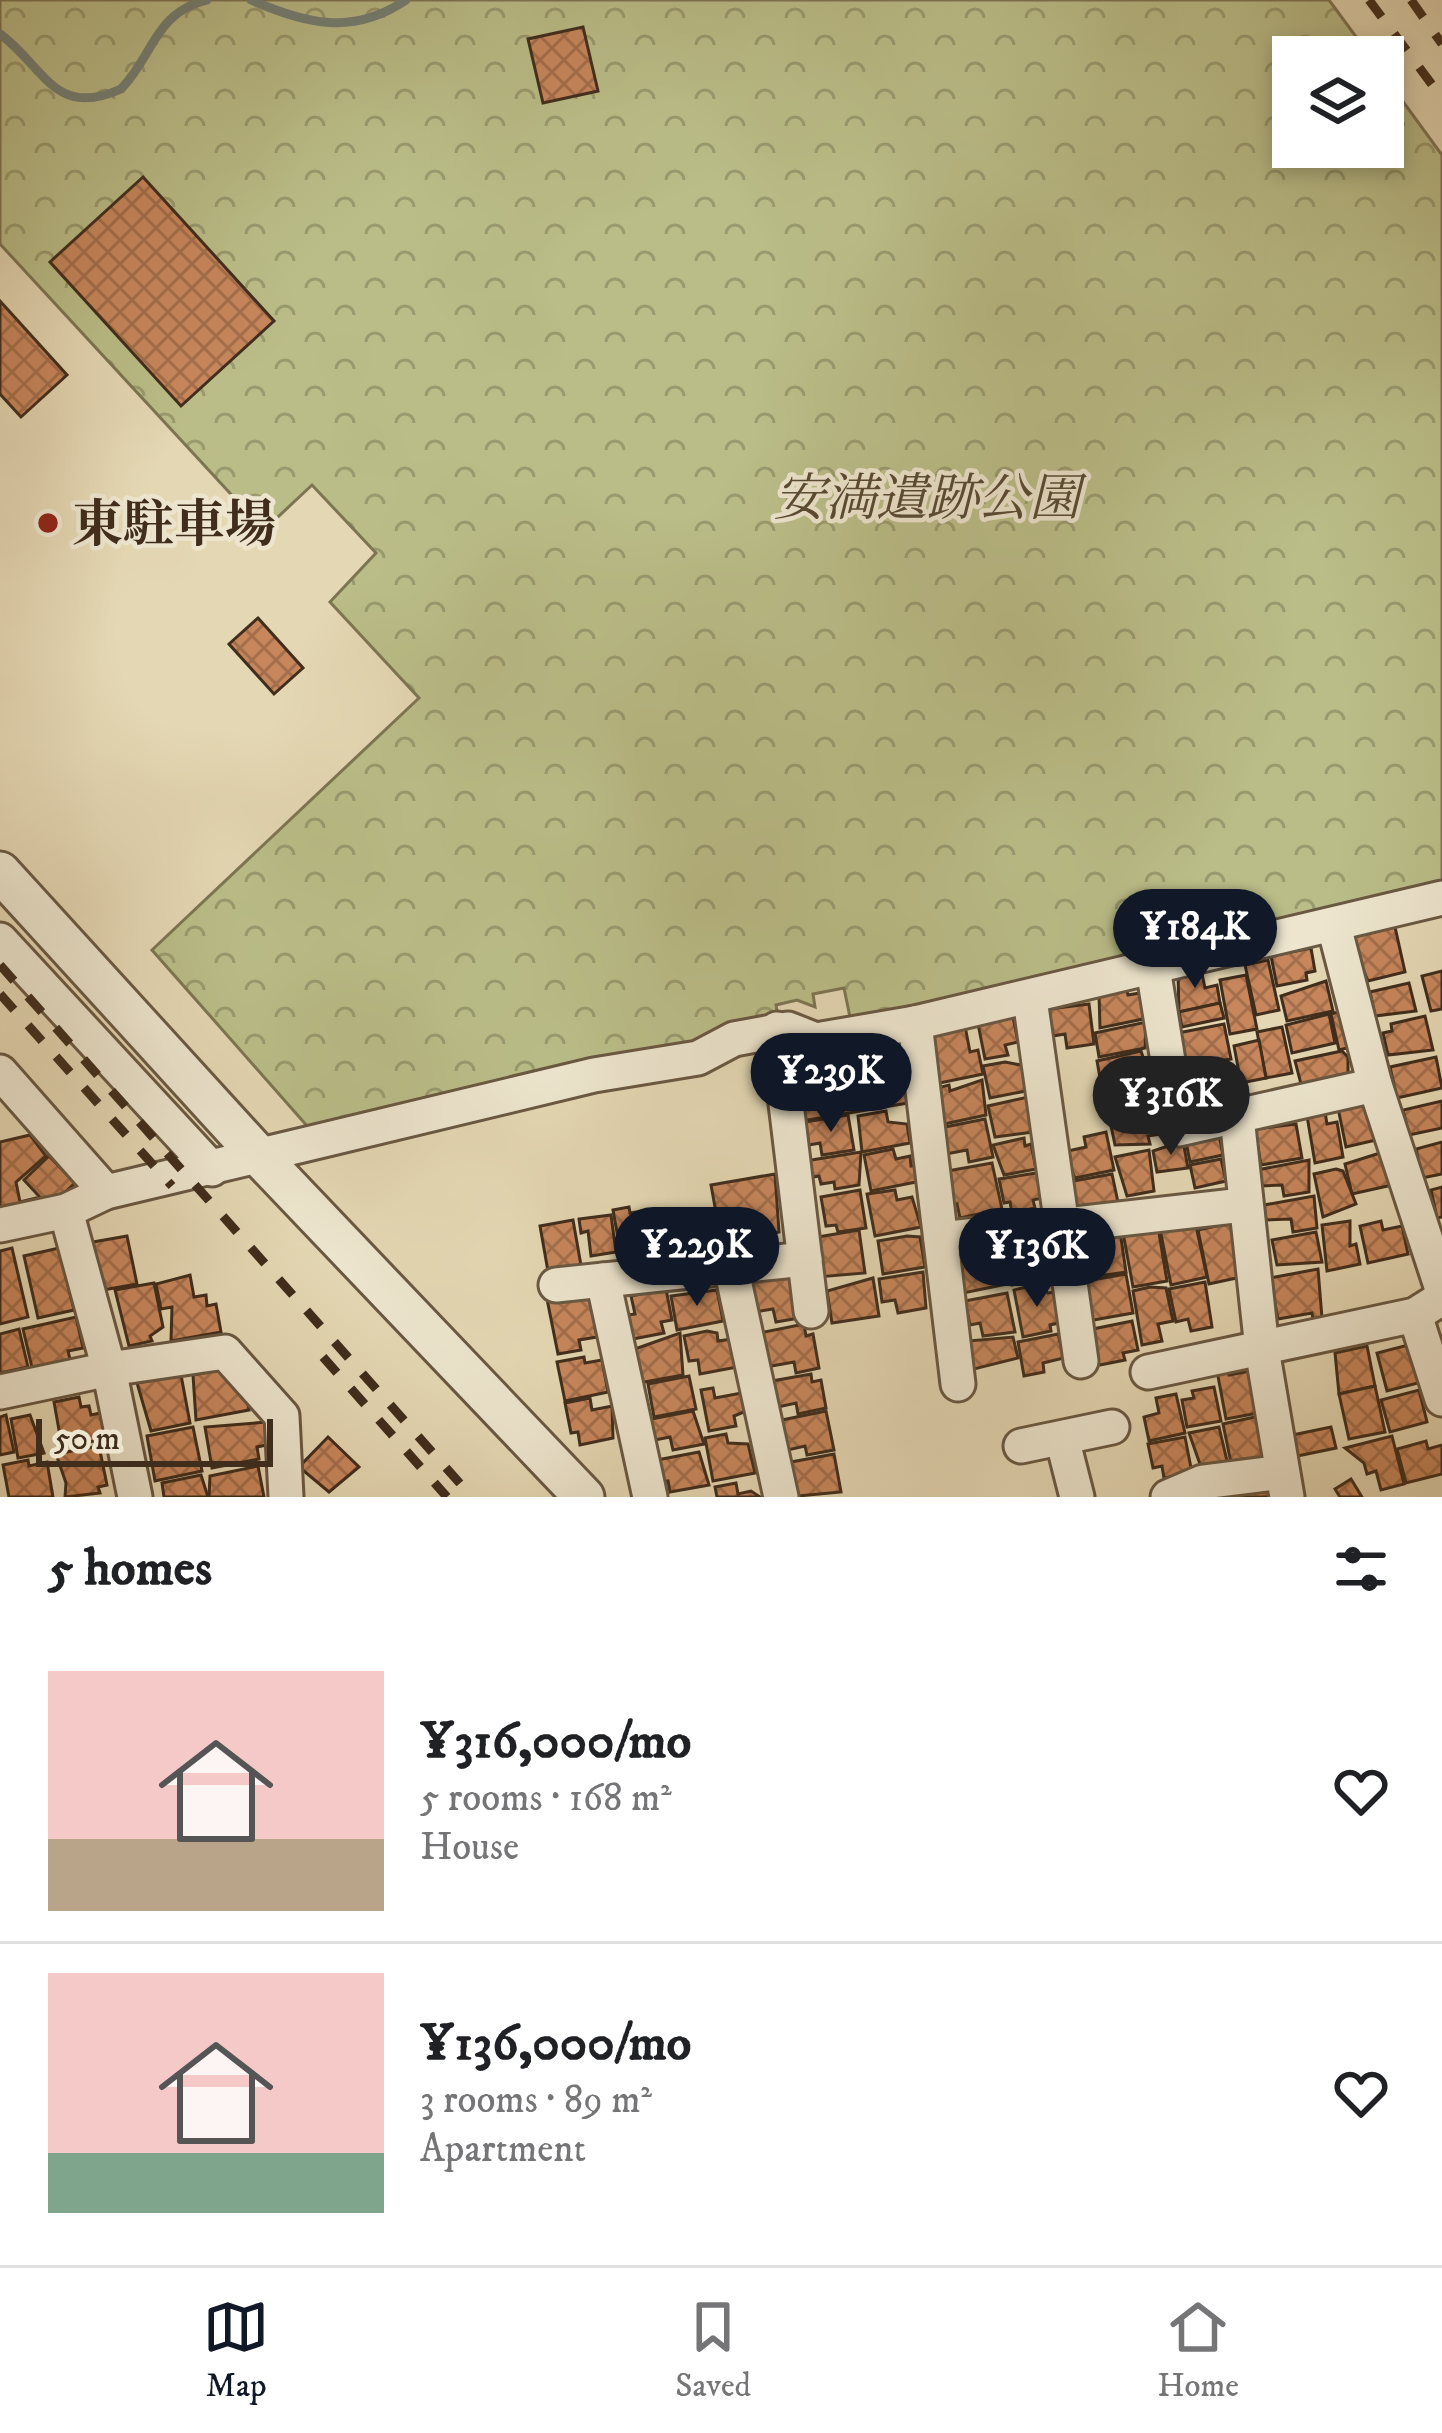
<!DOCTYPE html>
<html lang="en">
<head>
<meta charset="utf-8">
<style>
  :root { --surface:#fff; --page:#f2f2f2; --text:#202124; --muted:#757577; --line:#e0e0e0; --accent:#111827 }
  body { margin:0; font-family:"IM FELL DW Pica","Noto Serif JP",serif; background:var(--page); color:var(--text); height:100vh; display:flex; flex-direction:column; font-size:45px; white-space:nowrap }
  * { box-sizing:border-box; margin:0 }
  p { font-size:39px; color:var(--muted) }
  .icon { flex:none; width:66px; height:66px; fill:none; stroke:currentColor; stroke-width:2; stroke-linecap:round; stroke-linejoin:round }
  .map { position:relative; height:1497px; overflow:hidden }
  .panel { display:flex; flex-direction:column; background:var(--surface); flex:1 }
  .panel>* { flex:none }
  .controls { position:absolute; left:1272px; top:36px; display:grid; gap:24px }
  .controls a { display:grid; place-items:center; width:132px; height:132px; border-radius:0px; background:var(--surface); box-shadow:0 6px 18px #0003; font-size:60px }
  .scale { position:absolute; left:36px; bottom:30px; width:237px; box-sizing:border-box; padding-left:12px; border:6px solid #402d1c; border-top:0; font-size:33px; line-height:42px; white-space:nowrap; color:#402d1c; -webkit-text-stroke:9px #ede5ce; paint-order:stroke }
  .price { position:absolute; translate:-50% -102px; padding:0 27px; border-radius:42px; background:var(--accent); color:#fff; font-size:39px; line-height:78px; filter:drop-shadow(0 3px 6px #0008) }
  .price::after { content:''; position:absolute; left:50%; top:72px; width:36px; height:27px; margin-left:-18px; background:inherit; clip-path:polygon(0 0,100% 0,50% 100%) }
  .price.current { background:#222; color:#fff }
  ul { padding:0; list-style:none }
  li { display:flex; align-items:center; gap:36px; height:300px; padding:0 48px }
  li+li { border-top:3px solid var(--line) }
  li span { display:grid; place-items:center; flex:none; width:336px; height:240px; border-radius:0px; color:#555 }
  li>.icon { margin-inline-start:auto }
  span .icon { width:144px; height:144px; fill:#fffc; stroke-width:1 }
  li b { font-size:51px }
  h2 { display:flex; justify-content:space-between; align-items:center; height:144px; padding:0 48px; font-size:51px }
  .menu { display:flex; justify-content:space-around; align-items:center; height:168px; border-top:3px solid var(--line); background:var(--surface); font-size:33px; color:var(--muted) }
  .menu a { display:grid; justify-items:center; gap:6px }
  .menu .current { color:var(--accent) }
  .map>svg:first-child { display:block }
  .park { fill:url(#park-crowns); stroke:#7d7552; stroke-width:3 }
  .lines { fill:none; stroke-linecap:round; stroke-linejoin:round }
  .stream { stroke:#748077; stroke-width:9 }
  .building { fill:url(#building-cross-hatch); stroke:#402d1c; stroke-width:3 }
  .minor-casing { stroke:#695842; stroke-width:39 }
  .tertiary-casing { stroke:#695842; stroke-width:45 }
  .minor { stroke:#ede5ce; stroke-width:33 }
  .tertiary { stroke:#ede5ce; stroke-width:39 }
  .rail { stroke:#402d1c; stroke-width:9; stroke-dasharray:21 21; stroke-linecap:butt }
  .poi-dot { fill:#8f2418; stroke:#ede5ce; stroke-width:4.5 }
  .labels { text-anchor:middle; stroke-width:9; stroke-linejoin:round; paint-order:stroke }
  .park-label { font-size:51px; font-style:italic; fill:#584a32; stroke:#ede5ce }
  .poi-label { font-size:51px; font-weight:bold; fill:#402d1c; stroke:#ede5ce; text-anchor:start }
</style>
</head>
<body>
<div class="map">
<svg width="1442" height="1497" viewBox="0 0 1442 1497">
  <defs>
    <pattern id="park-crowns" width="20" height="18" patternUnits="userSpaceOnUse" patternTransform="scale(3)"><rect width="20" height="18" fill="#babd88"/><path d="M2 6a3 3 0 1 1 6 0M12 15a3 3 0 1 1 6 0" fill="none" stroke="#999a6e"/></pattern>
    <pattern id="building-cross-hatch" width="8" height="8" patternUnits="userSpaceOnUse" patternTransform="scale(3)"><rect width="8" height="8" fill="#c7865c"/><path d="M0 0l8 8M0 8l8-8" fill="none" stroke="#a36e4b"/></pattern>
  </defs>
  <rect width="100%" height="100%" fill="#e4d7b3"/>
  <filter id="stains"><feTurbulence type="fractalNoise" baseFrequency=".00167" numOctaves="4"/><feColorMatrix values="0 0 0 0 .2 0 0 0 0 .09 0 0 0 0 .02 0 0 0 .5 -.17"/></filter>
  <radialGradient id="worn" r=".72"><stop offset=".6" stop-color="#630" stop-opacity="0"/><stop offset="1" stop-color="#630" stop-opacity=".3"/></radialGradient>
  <path class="park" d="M0,0H1329L1371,57H1293V147H1383V74L1442,155V883L851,1022L844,988L813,994L815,1007L797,1000L776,1005L779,1022L316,1136L152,950L419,698L330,602L376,553L312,485L264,530L0,244Z"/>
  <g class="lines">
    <g class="stream">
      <path d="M251,0C306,24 353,36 406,0"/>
      <path d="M0,34C45,67 54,119 121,89C154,55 154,13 207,0"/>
    </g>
  </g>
  <g class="building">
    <path d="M583,27L598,91L543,103L528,39Z"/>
    <path d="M143,177L274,321L181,406L50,262Z"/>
    <path d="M0,301L67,375L21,417L0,394Z"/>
    <path d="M258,618L303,668L274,694L229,644Z"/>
    <path d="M1395,927L1405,972L1368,981L1350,938Z"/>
    <path d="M1311,948L1315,971L1306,973L1307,980L1277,986L1271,956Z"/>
    <path d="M1268,960L1279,1010L1256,1015L1245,965Z"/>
    <path d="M1201,969L1205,988L1217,985L1220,1003L1179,1012L1178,973Z"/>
    <path d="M1442,971V1009L1431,1011L1422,976Z"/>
    <path d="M1246,975L1257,1029L1230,1034L1220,980Z"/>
    <path d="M1326,981L1333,1011L1287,1021L1281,996Z"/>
    <path d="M1409,983L1416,1011L1375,1016L1370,992Z"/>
    <path d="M1126,988L1128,995L1140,993L1148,1018L1100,1028L1099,994Z"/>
    <path d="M1220,1003L1224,1018L1182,1027L1179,1012Z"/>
    <path d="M1089,1004L1094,1044L1067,1048L1065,1034L1053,1036L1049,1009Z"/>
    <path d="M1345,1010L1355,1046L1339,1050L1331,1014Z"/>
    <path d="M1329,1014L1335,1043L1292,1053L1286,1025Z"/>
    <path d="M1425,1016L1433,1050L1388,1055L1383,1033L1392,1031L1391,1024Z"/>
    <path d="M1013,1017L1018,1042L1005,1045L1008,1055L985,1059L978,1024Z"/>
    <path d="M1146,1022L1145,1048L1099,1057L1095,1033Z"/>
    <path d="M1224,1024L1231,1059L1180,1068L1173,1034Z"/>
    <path d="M965,1026L970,1052L978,1050L983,1074L935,1084L932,1032Z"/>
    <path d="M1282,1027L1292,1073L1266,1078L1257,1032Z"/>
    <path d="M1259,1040L1266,1078L1241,1083L1234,1046Z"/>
    <path d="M1141,1051L1150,1079L1102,1089L1097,1061Z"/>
    <path d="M1342,1051L1348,1057V1076L1302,1088L1295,1061Z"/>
    <path d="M900,1052L908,1103L802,1121L793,1070Z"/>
    <path d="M1436,1057L1442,1088L1397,1098L1390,1067Z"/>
    <path d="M1005,1062L1026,1066L1031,1090L990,1098L983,1066Z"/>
    <path d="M1228,1067L1232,1085L1242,1084L1245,1100L1196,1109L1187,1074Z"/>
    <path d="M982,1080L986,1115L940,1125L933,1089L949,1085L950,1091Z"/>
    <path d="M1146,1084L1148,1096L1154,1094L1151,1110L1114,1118L1109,1091Z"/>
    <path d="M1028,1097L1034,1132L995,1137L988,1106Z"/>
    <path d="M1372,1100L1380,1139L1346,1147L1338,1108Z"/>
    <path d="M1442,1101V1128L1409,1135L1403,1110Z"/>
    <path d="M886,1111L888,1122L907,1124L910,1143L862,1152L858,1116Z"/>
    <path d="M1157,1112L1161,1134L1148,1136L1150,1144L1115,1145L1110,1121Z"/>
    <path d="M1325,1112L1327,1124L1337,1122L1343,1157L1315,1163L1307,1116Z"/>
    <path d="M848,1115L854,1150L822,1155L820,1143L809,1145L805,1122Z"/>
    <path d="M985,1119L993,1157L969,1162L967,1150L946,1154L940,1128Z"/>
    <path d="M1296,1124L1302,1158L1261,1165L1255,1129Z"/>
    <path d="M1218,1130L1223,1155L1190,1162L1185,1137Z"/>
    <path d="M1106,1132L1114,1170L1075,1178L1063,1152L1086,1147L1084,1137Z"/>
    <path d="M30,1135L46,1156L16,1182L20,1202L36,1198L39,1209L0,1212V1142Z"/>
    <path d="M1024,1138L1025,1146L1031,1144L1036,1169L1004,1175L993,1145Z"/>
    <path d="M1183,1141L1188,1168L1157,1172L1153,1151Z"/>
    <path d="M1442,1142V1174L1422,1178L1416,1149Z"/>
    <path d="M893,1149L896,1159L910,1156L911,1166L918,1165L921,1181L871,1191L864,1155Z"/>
    <path d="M1149,1150L1154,1191L1127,1196L1115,1157Z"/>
    <path d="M861,1152L859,1185L835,1189L834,1182L821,1184L819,1176L808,1178L805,1161Z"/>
    <path d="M1380,1153L1381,1158L1387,1157L1392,1185L1352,1194L1345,1164Z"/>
    <path d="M49,1156L75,1183L49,1207L24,1180Z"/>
    <path d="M1221,1159L1226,1181L1195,1188L1190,1165Z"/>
    <path d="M1309,1160V1192L1284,1196L1282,1185L1260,1186L1257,1170Z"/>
    <path d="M992,1163L1002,1209L960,1218L957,1204L950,1206L942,1172Z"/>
    <path d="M1336,1169L1343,1171L1356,1204L1323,1217L1314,1174Z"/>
    <path d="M1042,1172L1046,1197L1033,1200L1035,1208L1012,1213L1010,1202L1004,1203L999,1179Z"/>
    <path d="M775,1174L779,1232L756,1237L758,1244L723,1251L711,1185Z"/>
    <path d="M1112,1174L1119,1207L1074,1211L1068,1182Z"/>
    <path d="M1442,1187V1217L1437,1218L1431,1190Z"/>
    <path d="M860,1190L866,1228L838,1232L836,1225L826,1226L821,1197Z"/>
    <path d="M895,1190L897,1200L912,1197L921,1227L875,1236L867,1194Z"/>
    <path d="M1314,1196L1317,1228L1293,1232L1291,1219L1266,1220L1264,1205Z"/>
    <path d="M629,1207L630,1213L649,1210L655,1248L628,1253L625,1236L618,1238L613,1210Z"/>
    <path d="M611,1215L616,1252L591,1256L588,1231L581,1233L579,1219Z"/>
    <path d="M573,1220L582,1271L549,1277L540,1226Z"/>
    <path d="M1350,1221V1246L1356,1244L1360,1264L1327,1271L1322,1225Z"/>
    <path d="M1381,1221L1383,1230L1402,1226L1408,1254L1368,1263L1360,1226Z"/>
    <path d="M1230,1223L1241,1277L1209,1284L1198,1230Z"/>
    <path d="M1196,1226L1207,1277L1171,1285L1160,1229Z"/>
    <path d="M1158,1227L1167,1281L1133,1287L1123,1233Z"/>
    <path d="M859,1230L865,1273L818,1277L812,1238Z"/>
    <path d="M1120,1231L1126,1272L1079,1279L1072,1239Z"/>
    <path d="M1316,1232L1322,1262L1277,1265L1272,1240Z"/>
    <path d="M127,1236L137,1284L103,1290L93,1242Z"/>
    <path d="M907,1236L920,1237L925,1267L883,1274L878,1241Z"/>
    <path d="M1045,1243L1051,1278L1012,1285L1006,1250Z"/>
    <path d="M12,1248L28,1317L0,1324V1251Z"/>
    <path d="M59,1248L74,1310L38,1318L24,1256Z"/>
    <path d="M1001,1252L1007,1284L963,1293L957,1260Z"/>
    <path d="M1318,1269L1322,1318L1313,1319L1312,1313L1278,1319L1270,1278Z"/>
    <path d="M923,1272L926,1308L898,1313L895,1300L882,1302L879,1279Z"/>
    <path d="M1126,1274L1133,1313L1088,1321L1081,1282Z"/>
    <path d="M190,1275L194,1297L206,1295L207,1306L216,1304L221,1332L171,1341L172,1307L161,1309L156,1284Z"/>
    <path d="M790,1275L799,1318L776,1322L773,1309L754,1312L748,1283Z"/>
    <path d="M873,1278L879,1316L832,1323L827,1291Z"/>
    <path d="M1205,1282L1212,1327L1191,1331L1188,1319L1176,1322L1169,1289Z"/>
    <path d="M154,1283L163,1327L150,1336L152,1341L129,1346L115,1290Z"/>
    <path d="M1039,1284L1048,1293L1057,1292L1063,1322L1050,1325L1051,1331L1023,1337L1014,1290Z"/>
    <path d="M1150,1287L1166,1288L1173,1321L1158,1324L1162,1341L1142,1345L1133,1291Z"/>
    <path d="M666,1289L672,1320L661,1322L664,1333L633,1339L628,1315L635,1314L631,1296Z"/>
    <path d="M717,1290L723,1321L677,1330L671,1296Z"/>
    <path d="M1007,1293L1015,1332L983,1336L980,1323L970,1325L965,1301Z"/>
    <path d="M563,1295L564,1301L593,1296L599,1327L595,1328L597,1337L579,1340L581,1350L558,1354L547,1299Z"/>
    <path d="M76,1317L83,1348L68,1351L71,1363L33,1372L23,1329Z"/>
    <path d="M1132,1321L1138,1350L1123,1353L1125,1360L1095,1366L1088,1330Z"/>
    <path d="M804,1324L806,1336L813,1334L819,1368L796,1373L794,1362L766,1367L760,1333Z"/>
    <path d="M19,1329L28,1367L0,1373V1334Z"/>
    <path d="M707,1331L717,1333L718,1341L732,1339L737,1367L700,1374L698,1360L689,1361L684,1336Z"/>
    <path d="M680,1333L683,1375L639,1383L632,1350Z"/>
    <path d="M1058,1334L1064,1358L1043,1363L1044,1372L1024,1376L1018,1342Z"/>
    <path d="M1013,1337L1018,1358L974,1369L968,1341Z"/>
    <path d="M1412,1344L1422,1382L1387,1391L1377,1353Z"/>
    <path d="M1367,1346L1375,1386L1339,1394L1335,1353Z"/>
    <path d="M584,1357L585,1363L602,1360L608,1392L565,1401L557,1362Z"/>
    <path d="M232,1367L245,1385L249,1410L196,1420L193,1375Z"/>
    <path d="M1227,1369L1229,1375L1250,1371L1258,1413L1226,1419L1217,1371Z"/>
    <path d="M811,1374L812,1382L821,1380L826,1408L798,1414L796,1403L778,1407L772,1381Z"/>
    <path d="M181,1375L190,1423L151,1431L137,1383Z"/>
    <path d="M689,1376L696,1409L654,1417L648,1384Z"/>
    <path d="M1375,1386L1385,1432L1349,1439L1339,1394Z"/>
    <path d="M1214,1387L1221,1421L1187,1427L1182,1400L1194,1398L1192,1391Z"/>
    <path d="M713,1388L715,1398L747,1392L751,1409L734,1416L736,1426L709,1431L701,1390Z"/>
    <path d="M1419,1390L1427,1422L1390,1432L1381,1400Z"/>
    <path d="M1176,1394L1185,1433L1149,1441L1144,1417L1159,1413L1156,1398Z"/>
    <path d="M79,1397L81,1407L89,1406L91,1415L100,1413L105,1439L62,1447L54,1402Z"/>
    <path d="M590,1398L592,1410L612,1406L613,1438L580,1445L578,1432L571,1433L565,1403Z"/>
    <path d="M693,1411L704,1444L673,1450L670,1437L650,1441L646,1420Z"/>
    <path d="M826,1411L834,1450L807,1455L805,1446L783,1451L777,1421Z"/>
    <path d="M6,1415L14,1452L0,1455V1417Z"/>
    <path d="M30,1415L44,1453L18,1458L11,1419Z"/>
    <path d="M1259,1416L1267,1456L1231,1463L1223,1424Z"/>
    <path d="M267,1422L271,1444L257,1447L259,1459L212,1468L205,1427Z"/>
    <path d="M193,1427L202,1471L155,1481L147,1436Z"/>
    <path d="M1219,1427L1227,1461L1201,1467L1189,1433Z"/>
    <path d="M1331,1427L1336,1448L1288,1458L1283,1437Z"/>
    <path d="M726,1434L728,1443L748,1444L755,1473L713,1481L705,1438Z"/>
    <path d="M1392,1436L1404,1484L1381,1490L1376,1471L1367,1474L1364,1463L1345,1448Z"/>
    <path d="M328,1437L359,1467L329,1492L299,1467Z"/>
    <path d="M1185,1437L1192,1473L1164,1478L1162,1466L1153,1468L1148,1444Z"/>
    <path d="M1426,1441L1428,1449L1442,1445V1474L1406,1483L1397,1449Z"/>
    <path d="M99,1446L107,1485L98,1487L100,1493L65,1497L66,1483L56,1454Z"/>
    <path d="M699,1452L709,1485L670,1492L668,1481L661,1482L657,1460Z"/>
    <path d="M834,1454L841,1492L798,1496L791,1462Z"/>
    <path d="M28,1460L29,1466L47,1462L53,1497H9L3,1465Z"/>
    <path d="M258,1466L264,1497H209L210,1476Z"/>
    <path d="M201,1475L208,1497H164L162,1483Z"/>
    <path d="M1351,1479L1362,1497H1340L1335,1489Z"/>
    <path d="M736,1483L738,1494L751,1491L760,1497H717L715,1487Z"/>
    <path d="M1252,1488H1271L1273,1497H1240L1238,1491Z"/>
  </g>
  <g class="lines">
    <g class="minor-casing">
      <g id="minor">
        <path d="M1334,926L1375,1085L1442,1289"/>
        <path d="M0,940L212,1169"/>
        <path d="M1153,968L1179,1129L1375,1085"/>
        <path d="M1030,999L1081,1361"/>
        <path d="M915,1023L958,1384"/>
        <path d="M777,1029L811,1311"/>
        <path d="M0,1072L106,1192"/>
        <path d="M1237,1117L1262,1349L1287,1497"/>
        <path d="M66,1211L109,1369L225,1352L282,1416L286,1497"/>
        <path d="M0,1225L66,1211L106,1192L307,1144L594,1075L698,1058L734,1039L788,1029L816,1040L915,1023L1442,898"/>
        <path d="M941,1239L1243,1205"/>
        <path d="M731,1267L781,1497"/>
        <path d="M603,1280L650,1497"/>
        <path d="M556,1285L805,1259"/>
        <path d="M1415,1315L1442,1399"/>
        <path d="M1148,1372L1415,1315L1442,1298"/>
        <path d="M0,1392L109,1369L135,1497"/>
        <path d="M1062,1438L1077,1497"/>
        <path d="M1021,1446L1112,1427"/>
        <path d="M1168,1497L1203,1482L1282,1472"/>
      </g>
    </g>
    <g class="tertiary-casing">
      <path id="tertiary" d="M0,872L260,1157L584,1497"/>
    </g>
    <use href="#minor" class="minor"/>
    <use href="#tertiary" class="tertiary"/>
    <g class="rail">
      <path d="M1369,0L1442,98"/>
      <path d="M1411,0L1442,44"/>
      <path d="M0,965L472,1497"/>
      <path d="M0,994L172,1186"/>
      <path d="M323,1357L447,1497"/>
    </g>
  </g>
  <circle class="poi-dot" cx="48" cy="523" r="12"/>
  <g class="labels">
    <g class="park-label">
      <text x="927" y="515">安満遺跡公園</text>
    </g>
    <g class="poi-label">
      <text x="72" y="541">東駐車場</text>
    </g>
  </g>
  <rect width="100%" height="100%" filter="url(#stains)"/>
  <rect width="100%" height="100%" fill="url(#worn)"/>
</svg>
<div class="controls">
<a><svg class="icon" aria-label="layers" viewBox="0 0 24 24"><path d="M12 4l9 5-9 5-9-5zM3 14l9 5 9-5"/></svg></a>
</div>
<div class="scale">50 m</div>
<b class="price" style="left:1195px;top:991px">¥184K</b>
<b class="price" style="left:831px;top:1135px">¥239K</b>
<b class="price current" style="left:1171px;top:1158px">¥316K</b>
<b class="price" style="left:697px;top:1309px">¥229K</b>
<b class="price" style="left:1037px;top:1310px">¥136K</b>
</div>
<section class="panel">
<h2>5 homes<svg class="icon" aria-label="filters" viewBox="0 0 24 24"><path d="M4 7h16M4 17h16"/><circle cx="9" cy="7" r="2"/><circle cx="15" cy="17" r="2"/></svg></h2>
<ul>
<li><span style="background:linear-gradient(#f6c9c9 70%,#b9a48a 0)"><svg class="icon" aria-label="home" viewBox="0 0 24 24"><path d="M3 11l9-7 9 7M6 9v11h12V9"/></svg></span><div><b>¥316,000/mo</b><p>5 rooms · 168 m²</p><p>House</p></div><svg class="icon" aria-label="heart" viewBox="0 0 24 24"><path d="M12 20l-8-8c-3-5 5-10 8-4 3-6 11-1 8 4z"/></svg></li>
<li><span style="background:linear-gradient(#f6c9c9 75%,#7fa58c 0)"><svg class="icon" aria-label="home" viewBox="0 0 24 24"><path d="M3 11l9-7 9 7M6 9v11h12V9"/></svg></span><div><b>¥136,000/mo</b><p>3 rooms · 89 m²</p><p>Apartment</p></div><svg class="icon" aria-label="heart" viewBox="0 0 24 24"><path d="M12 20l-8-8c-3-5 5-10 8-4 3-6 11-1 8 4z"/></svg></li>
</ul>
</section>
<nav class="menu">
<a class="current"><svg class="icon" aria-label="map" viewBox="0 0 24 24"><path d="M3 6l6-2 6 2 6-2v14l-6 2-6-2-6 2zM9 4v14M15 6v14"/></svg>Map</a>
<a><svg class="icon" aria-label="saved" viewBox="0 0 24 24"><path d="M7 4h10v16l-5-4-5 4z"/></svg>Saved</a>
<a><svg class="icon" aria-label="home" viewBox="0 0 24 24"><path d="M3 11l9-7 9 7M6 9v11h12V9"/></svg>Home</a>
</nav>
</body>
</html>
